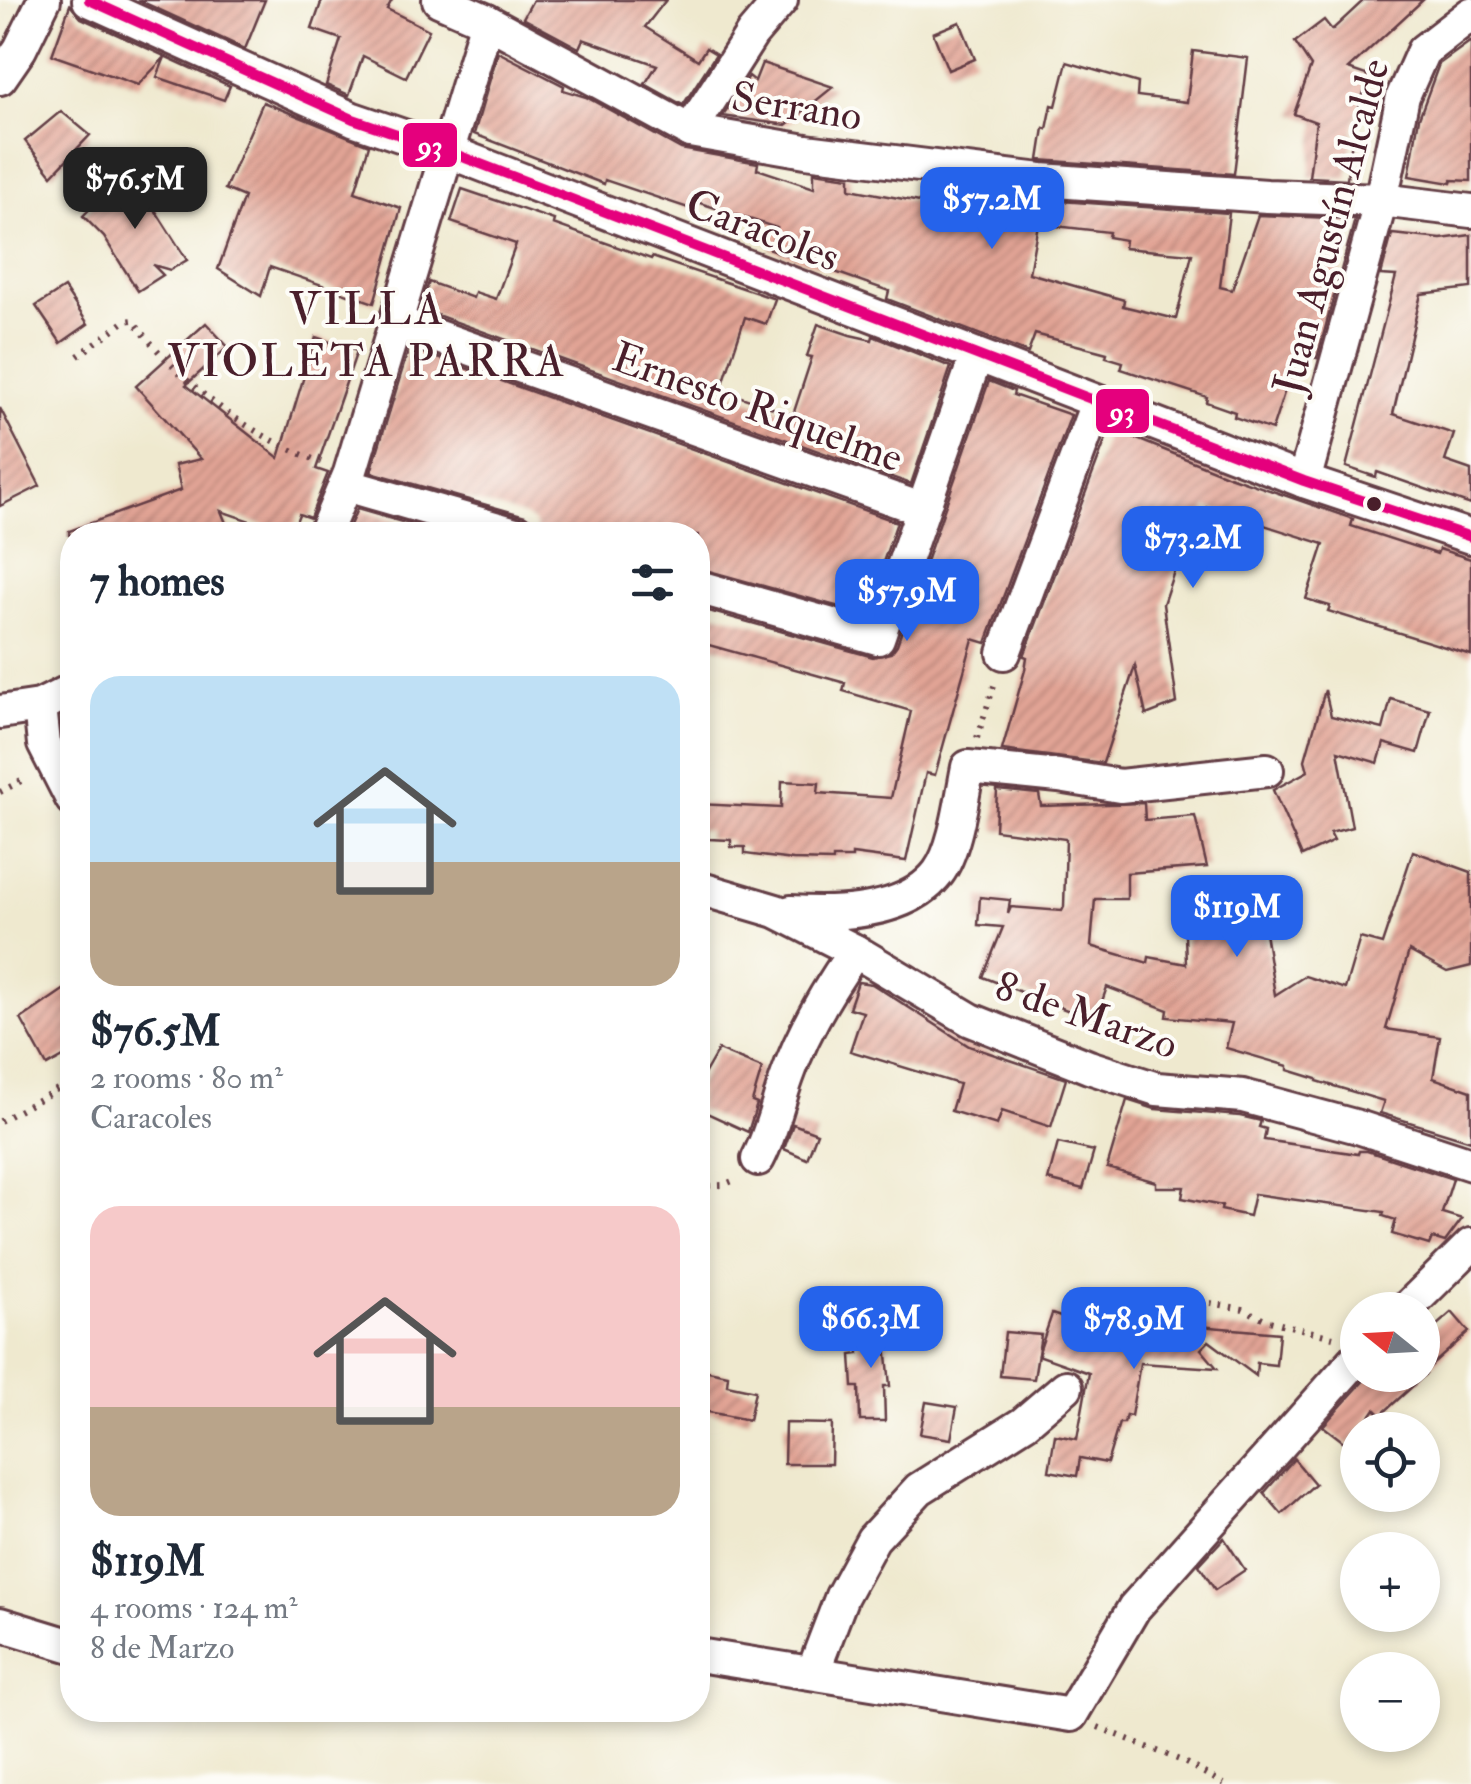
<!DOCTYPE html>
<html lang="en">
<head>
<meta charset="utf-8">
<style>
  :root { --surface:#fff; --page:#f6f6f7; --text:#1f2937; --muted:#747a83; --accent:#2563eb }
  body { margin:0; font-family:"IM FELL Double Pica",serif; background:var(--page); color:var(--text); height:100vh; display:flex; flex-direction:column; font-size:38px; white-space:nowrap }
  * { box-sizing:border-box; margin:0 }
  p { font-size:32px; color:var(--muted) }
  .icon { flex:none; width:55px; height:55px; fill:none; stroke:currentColor; stroke-width:2; stroke-linecap:round; stroke-linejoin:round }
  .map { position:relative; flex:1; overflow:hidden }
  .details { position:absolute; left:60px; top:522px; width:650px; height:1200px; display:flex; flex-direction:column; background:var(--surface); border-radius:40px; box-shadow:0 5px 15px #0003 }
  .details>* { flex:none }
  .needle { width:65px; rotate:288deg }
  .fabs { position:absolute; left:1340px; top:1292px; display:grid; gap:20px }
  .fabs a { display:grid; place-items:center; width:100px; height:100px; border-radius:50%; background:var(--surface); box-shadow:0 5px 15px #0003; font-size:50px }
  .price { position:absolute; translate:-50% -85px; padding:0 22px; border-radius:20px; background:var(--accent); color:#fff; font-size:32px; line-height:65px; filter:drop-shadow(0 2px 5px #0008) }
  .price::after { content:''; position:absolute; left:50%; top:60px; width:30px; height:22px; margin-left:-15px; background:inherit; clip-path:polygon(0 0,100% 0,50% 100%) }
  .price.current { background:#222; color:#fff }
  ul { padding:0; list-style:none }
  li { display:grid; align-content:center; gap:20px; height:530px; padding:0 30px }
  li span { display:grid; place-items:center; height:310px; border-radius:30px; color:#555 }
  li>.icon { margin-inline-start:auto }
  span .icon { width:180px; height:180px; fill:#fffc; stroke-width:1 }
  li b { font-size:42px }
  h2 { display:flex; justify-content:space-between; align-items:center; height:120px; padding:0 30px; font-size:42px }
  .map>svg:first-child { display:block }
  .building { fill:url(#building-hatch); fill-rule:evenodd }
  .lines { fill:none; stroke-linecap:round; stroke-linejoin:round }
  .street-casing { stroke:#633d44; stroke-width:38 }
  .path { stroke:#633d44; stroke-width:6; stroke-dasharray:2.5 8; stroke-linecap:butt }
  .street { stroke:#fff; stroke-width:32 }
  .bus-1-casing { stroke:#fdfcf7; stroke-width:18 }
  .bus-1 { stroke:#e5007d; stroke-width:10 }
  .bus-dot { fill:#4a1f2b; stroke:#fdfcf7; stroke-width:4 }
  .labels { text-anchor:middle; stroke-width:8; stroke-linejoin:round; paint-order:stroke }
  .street-label { font-size:42px; fill:#4a1f2b; stroke:#fdfcf7 }
  .neighbourhood-label { font-size:45px; letter-spacing:2.5px; fill:#4a1f2b; stroke:#fdfcf7 }
  .line-badge { stroke:#fdfcf7; stroke-width:4 }
  .badge-label { font-size:28px; text-anchor:middle; font-weight:bold; fill:#fff }
</style>
</head>
<body>
<div class="map">
<svg width="1471" height="1784" viewBox="0 0 1471 1784">
  <defs>
    <pattern id="building-hatch" width="6" height="6" patternUnits="userSpaceOnUse" patternTransform="scale(2.5)"><rect width="6" height="6" fill="#e2a495"/><path d="M-1 1l2-2M0 6l6-6M5 7l2-2" fill="none" stroke="#b9857a"/></pattern>
  </defs>
  <rect width="100%" height="100%" fill="#fdfcf7"/>
  <filter id="ink" filterUnits="userSpaceOnUse"><feTurbulence type="fractalNoise" baseFrequency=".01" numOctaves="2"/><feDisplacementMap in="SourceGraphic" scale="20" xChannelSelector="R" yChannelSelector="G"/><feConvolveMatrix kernelMatrix="1 2 1 2 8 2 1 2 1" color-interpolation-filters="sRGB"/></filter>
  <filter id="wash" filterUnits="userSpaceOnUse"><feTurbulence type="fractalNoise" baseFrequency=".0048" numOctaves="4" result="noise"/><feDisplacementMap in="SourceGraphic" scale="40" xChannelSelector="R" yChannelSelector="G"/><feGaussianBlur stdDeviation="2.25" result="paint"/><feColorMatrix in="noise" values="0 0 0 0 0 0 0 0 0 0 0 0 0 0 0 0 0 1.4 0 .05"/><feComposite in="paint" operator="in"/></filter>
  <g filter="url(#wash)">
    <rect width="100%" height="100%" fill="#efe9cf"/>
    <g id="blocks">
      <g class="building">
        <path d="M138,0H265L245,49Z"/>
        <path d="M322,0H392L387,9L429,30L406,77L363,56L349,95L326,85L341,39L312,29Z"/>
        <path d="M533,0H666L645,27L698,60L706,48L716,54L683,105L645,84L657,65L583,39L579,48L523,18Z"/>
        <path d="M1364,0H1423L1348,69L1369,76L1354,124L1347,179L1309,177L1316,122L1294,114L1311,66L1295,42L1324,20L1332,30Z"/>
        <path d="M70,5L81,18L230,86L224,100L157,77L165,57L138,85L52,55Z"/>
        <path d="M960,22L975,59L948,70L933,33Z"/>
        <path d="M1471,41V181L1452,180L1451,183L1409,176L1419,118L1439,64Z"/>
        <path d="M1193,51L1248,58L1234,174L1039,160L1044,128L1047,129L1052,105L1056,106L1067,62L1138,83L1137,96L1187,102Z"/>
        <path d="M498,52L564,86L563,90L586,97L681,149L758,163L757,169L814,188V172L850,177V189L925,203L928,186L1031,205L1032,199L1229,213L1220,287L1232,290L1258,215L1355,219L1317,358L1297,353L1272,430L1234,417L1235,412L1206,402L1207,397L1121,369L1123,362L1106,357L1107,353L1035,334L1028,353L887,299L889,291L770,249L777,228L697,202L694,210L605,180L604,184L474,134ZM1038,224L1109,232L1108,237L1125,240L1124,248L1192,254L1176,319L1123,306L1124,300L1029,273Z"/>
        <path d="M762,63L833,87L786,125L723,116L749,76L755,81Z"/>
        <path d="M263,102L369,145L355,192L401,208L374,303L270,267L261,296L218,269L244,197L225,189Z"/>
        <path d="M61,111L90,135L52,175L25,141Z"/>
        <path d="M129,169L187,260L170,270L153,265L163,275L138,291L104,237L83,216Z"/>
        <path d="M462,189L554,220L553,224L651,259L652,257L775,299L766,324L745,317L721,390L793,415L812,357L807,356L818,324L850,335L872,340L873,336L951,367L911,484L420,309L429,282L473,298L475,292L496,299L516,244L451,222Z"/>
        <path d="M1392,234L1441,239L1471,235V288L1421,294L1393,414L1454,434L1445,461L1471,470V505L1377,472L1376,477L1346,467L1396,276L1381,275Z"/>
        <path d="M64,288L88,324L61,343L36,306Z"/>
        <path d="M206,323L228,347L186,385L279,458L316,337L357,351L316,469L328,473L310,518L299,514L291,535L221,511L231,535H69V531L181,490L175,465L201,459L136,386Z"/>
        <path d="M409,348L897,522L865,614L698,568V535H538L534,522L525,516L371,472Z"/>
        <path d="M989,381L1014,391L1013,395L1071,415L986,643L973,639L935,775L926,773L906,861L852,854V858H833V861L793,860L745,854V847H731V840L708,839V830H698V804L781,808L782,781L819,783L818,793L891,798L911,711L843,691L845,683L698,642V608L873,657L891,653L897,645Z"/>
        <path d="M0,408L40,486L0,506Z"/>
        <path d="M1110,428L1226,475L1353,519L1351,526L1437,554L1439,549L1471,559V655L1328,611L1330,606L1306,599L1324,544L1207,507L1194,541L1185,538L1163,604L1177,703L1146,715L1135,666L1103,763L1002,750L1025,670L1027,657L1024,656Z"/>
        <path d="M357,509L447,535H354L347,532Z"/>
        <path d="M1325,690L1331,716L1383,729L1391,699L1430,710L1418,753L1384,743L1378,763L1338,751L1352,827L1330,833L1334,841L1302,856L1273,790L1308,771L1305,760Z"/>
        <path d="M997,790L1039,794L1041,806L1144,803L1145,820L1195,816L1207,867L1127,873V899H1095L1091,946L1148,963L1149,957L1186,964L1185,934L1198,933L1193,911L1260,901L1275,995L1305,976L1345,989L1360,938L1382,944L1413,851L1471,872V966L1447,972L1409,951L1386,1029L1440,1037L1433,1078L1471,1091V1141L1380,1113L1384,1101L1317,1081V1079L1288,1070V1066L1226,1048L1232,1023L1167,1017L1168,1010L1107,987L1095,1021L983,977L1003,927L978,925L980,897L1010,900L1008,914L1011,907L1062,911L1064,907L1066,839L995,830Z"/>
        <path d="M858,982L872,984L969,1046L1066,1079L1051,1127L1002,1111L997,1125L951,1111L959,1084L850,1051L863,1012L849,1008Z"/>
        <path d="M72,984V1052L47,1066L21,1019Z"/>
        <path d="M718,1050L762,1068L752,1102L757,1104L748,1132L698,1109V1085Z"/>
        <path d="M1127,1100L1155,1109L1240,1116L1261,1121L1259,1127L1266,1129L1264,1140L1358,1154L1359,1151H1367L1453,1179L1442,1213L1462,1219L1445,1242L1432,1238L1429,1245L1392,1234L1396,1220L1383,1216L1384,1212L1254,1194L1249,1216L1221,1210L1222,1206L1182,1198L1184,1187H1156V1182L1107,1168Z"/>
        <path d="M793,1124L817,1133L807,1159L784,1149Z"/>
        <path d="M1058,1143L1094,1151L1083,1189L1048,1180Z"/>
        <path d="M1452,1312L1469,1332L1422,1374V1338Z"/>
        <path d="M1052,1314L1129,1341L1130,1320L1279,1333L1276,1365L1257,1363L1256,1376L1209,1341L1201,1349L1217,1368L1140,1363L1131,1416L1126,1415L1124,1423H1119L1107,1463L1080,1458L1077,1476L1049,1471L1055,1435L1077,1439L1089,1373L1038,1355Z"/>
        <path d="M884,1323L890,1386H884L885,1421H860L859,1387H853L851,1355L859,1354L858,1324Z"/>
        <path d="M1005,1332L1041,1335L1034,1379L1000,1376Z"/>
        <path d="M698,1369L728,1375L727,1385L755,1391L749,1420L698,1410Z"/>
        <path d="M1369,1375H1425L1381,1415L1375,1409L1349,1446L1323,1426Z"/>
        <path d="M926,1402L957,1407L951,1439L920,1434Z"/>
        <path d="M785,1423L832,1424L831,1464H784Z"/>
        <path d="M1294,1459L1315,1484L1282,1514L1264,1493Z"/>
        <path d="M1224,1538L1245,1570L1215,1590L1199,1565Z"/>
      </g>
    </g>
  </g>
  <g filter="url(#ink)">
    <use href="#blocks" fill-opacity="0" stroke="#633d44" stroke-width="2.5"/>
    <g class="lines">
      <g class="street-casing">
        <g id="street">
          <path d="M89,0L353,119L447,151L1304,481L1471,537"/>
          <path d="M439,0L487,21L690,131L806,151L1041,180L1267,196L1381,200L1471,211"/>
          <path d="M0,78L20,49L44,0"/>
          <path d="M690,131L752,34L781,0"/>
          <path d="M396,322L921,509"/>
          <path d="M1304,481L1381,200L1403,96L1423,51L1471,14"/>
          <path d="M346,485L519,535"/>
          <path d="M324,535L350,473L487,21"/>
          <path d="M698,587L878,638L976,357"/>
          <path d="M1004,653L1097,403"/>
          <path d="M40,706L44,744L72,799"/>
          <path d="M0,712L40,706L72,690"/>
          <path d="M698,888L776,911L855,951L971,1020L1089,1067L1157,1089L1243,1096L1358,1127L1471,1164"/>
          <path d="M791,912C837,915 906,914 938,873C956,850 962,796 968,767L1059,776L1120,786L1267,770"/>
          <path d="M758,1159C772,1132 777,1105 787,1077C802,1033 829,988 855,951"/>
          <path d="M1405,1310L1471,1245"/>
          <path d="M0,1624L72,1646"/>
          <path d="M698,1655L1071,1715L1134,1608L1358,1357"/>
          <path d="M813,1672L842,1596L873,1539L919,1489L1024,1423L1066,1387"/>
        </g>
      </g>
      <g class="path">
        <path d="M78,356L125,321L133,320C181,385 246,434 321,462"/>
        <path d="M977,738L995,683"/>
        <path d="M0,792L25,779"/>
        <path d="M0,1121L72,1081"/>
        <path d="M698,1186L723,1185L735,1180"/>
        <path d="M1098,1310L1140,1295H1167L1243,1309L1269,1321L1333,1337"/>
        <path d="M1098,1727L1182,1761L1224,1784"/>
      </g>
      <use href="#street" class="street"/>
      <g class="bus-1-casing">
        <path id="bus-1" d="M89,0L353,119L447,151L1304,481L1471,537"/>
      </g>
      <use href="#bus-1" class="bus-1"/>
    </g>
  </g>
  <circle class="bus-dot" cx="1374" cy="504" r="9"/>
  <g class="labels">
    <g class="street-label">
      <text transform="translate(797 105) rotate(9)" y="15">Serrano</text>
      <text transform="translate(1330 226) rotate(-75)" y="15">Juan Agustín Alcalde</text>
      <text transform="translate(763 229) rotate(21)" y="15">Caracoles</text>
      <text transform="translate(758 406) rotate(20)" y="15">Ernesto Riquelme</text>
      <text transform="translate(1087 1014) rotate(19)" y="15">8 de Marzo</text>
    </g>
    <g class="neighbourhood-label">
      <text x="367" y="324">VILLA<tspan x="367" dy="52">VIOLETA PARRA</tspan></text>
    </g>
  </g>
  <g class="line-badge">
    <rect x="401" y="121" width="58" height="48" rx="10" fill="#e5007d"/>
    <rect x="1094" y="387" width="57" height="48" rx="10" fill="#e5007d"/>
  </g>
  <g class="badge-label">
    <text x="430" y="155">93</text>
    <text x="1122" y="421">93</text>
  </g>
</svg>
<div class="fabs">
<a><svg class="needle" viewBox="-14 -14 28 28"><path d="M0-13l5 13h-10z" fill="#e53935"/><path d="M0 13l5-13h-10z" fill="#747a83"/></svg></a>
<a><svg class="icon" aria-label="locate" viewBox="0 0 24 24"><circle cx="12" cy="12" r="6"/><path d="M12 2v4M12 18v4M2 12h4M18 12h4"/></svg></a>
<a>+</a>
<a>−</a>
</div>
<b class="price current" style="left:135px;top:232px">$76.5M</b>
<b class="price" style="left:992px;top:252px">$57.2M</b>
<b class="price" style="left:1193px;top:591px">$73.2M</b>
<b class="price" style="left:907px;top:644px">$57.9M</b>
<b class="price" style="left:1237px;top:960px">$119M</b>
<b class="price" style="left:871px;top:1371px">$66.3M</b>
<b class="price" style="left:1134px;top:1372px">$78.9M</b>
<section class="details">
<h2>7 homes<svg class="icon" aria-label="filters" viewBox="0 0 24 24"><path d="M4 7h16M4 17h16"/><circle cx="9" cy="7" r="2"/><circle cx="15" cy="17" r="2"/></svg></h2>
<ul>
<li><span style="background:linear-gradient(#bfe0f5 60%,#b9a48a 0)"><svg class="icon" aria-label="home" viewBox="0 0 24 24"><path d="M3 11l9-7 9 7M6 9v11h12V9"/></svg></span><div><b>$76.5M</b><p>2 rooms · 80 m²</p><p>Caracoles</p></div></li>
<li><span style="background:linear-gradient(#f6c9c9 65%,#b9a48a 0)"><svg class="icon" aria-label="home" viewBox="0 0 24 24"><path d="M3 11l9-7 9 7M6 9v11h12V9"/></svg></span><div><b>$119M</b><p>4 rooms · 124 m²</p><p>8 de Marzo</p></div></li>
</ul>
</section>
</div>
</body>
</html>
